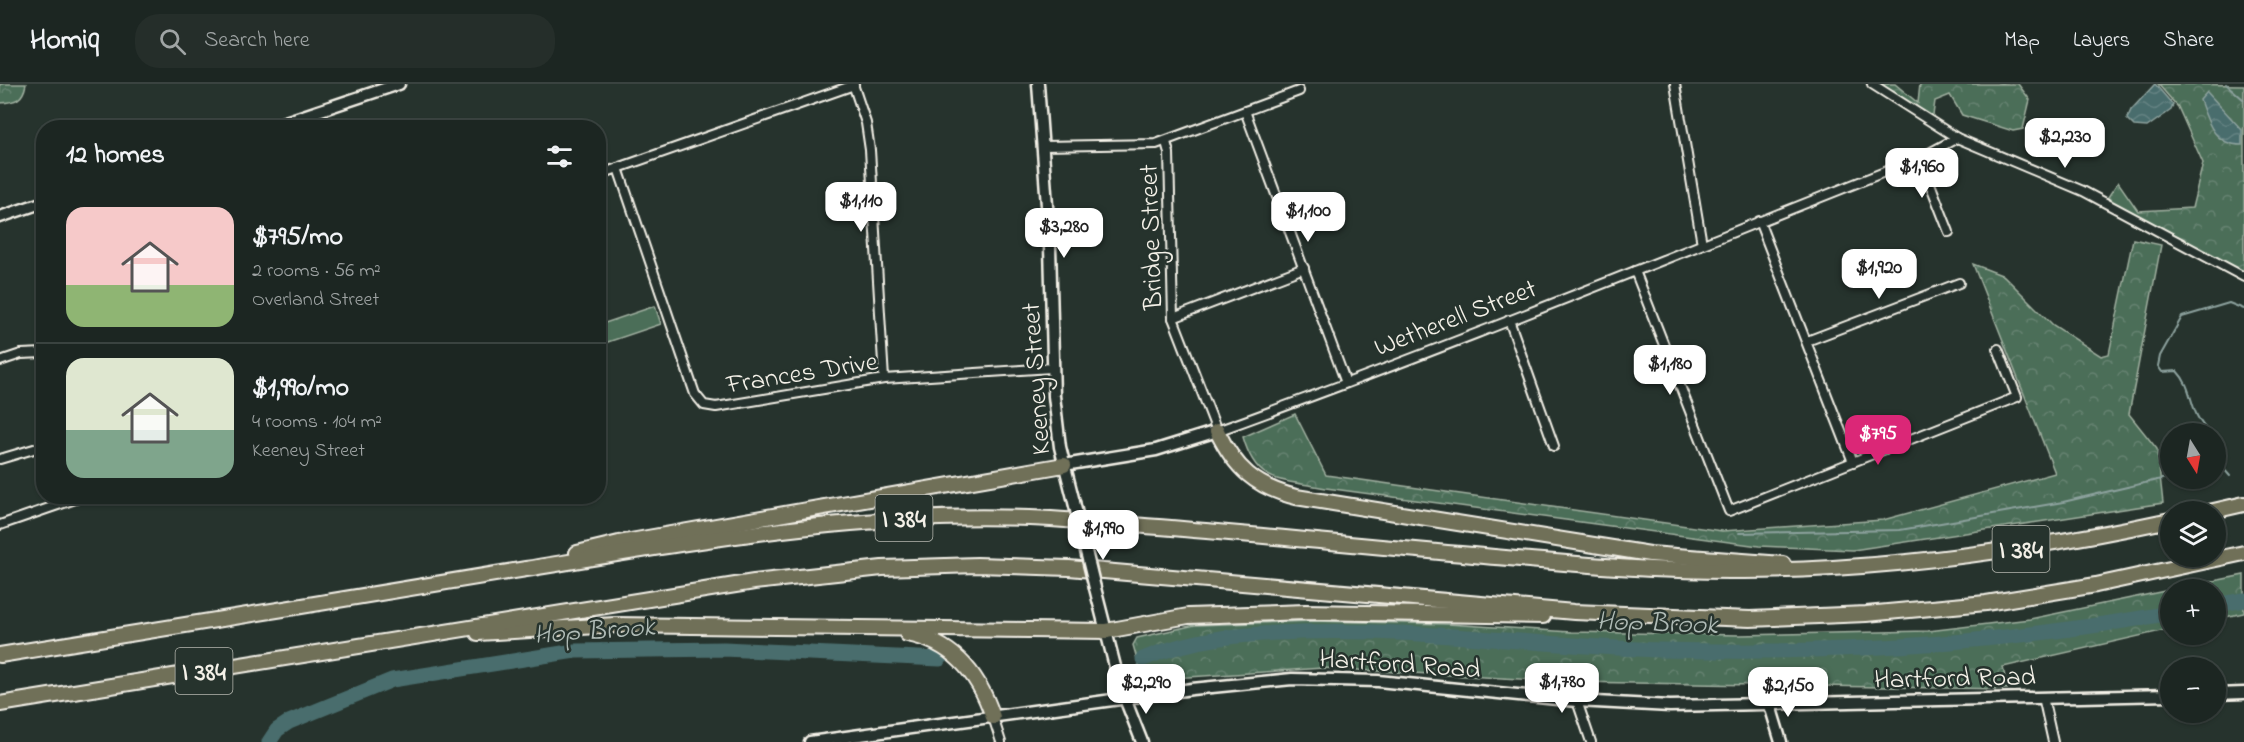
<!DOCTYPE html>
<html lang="en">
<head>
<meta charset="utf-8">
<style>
  :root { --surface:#1c2622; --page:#252e2a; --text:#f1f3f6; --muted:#a0a5a5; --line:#3a4340; --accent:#db2777 }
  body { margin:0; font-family:"Indie Flower",sans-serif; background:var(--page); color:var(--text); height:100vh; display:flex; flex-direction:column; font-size:22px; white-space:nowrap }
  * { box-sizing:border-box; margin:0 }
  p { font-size:20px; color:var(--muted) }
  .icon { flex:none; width:33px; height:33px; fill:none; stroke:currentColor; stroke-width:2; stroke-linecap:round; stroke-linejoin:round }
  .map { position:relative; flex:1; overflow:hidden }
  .details { position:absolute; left:36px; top:36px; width:570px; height:384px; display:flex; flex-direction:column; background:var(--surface); border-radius:24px; box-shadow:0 2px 4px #0004,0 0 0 2px var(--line) }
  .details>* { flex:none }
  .needle { width:39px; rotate:169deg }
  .controls { position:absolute; left:2160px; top:339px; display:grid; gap:12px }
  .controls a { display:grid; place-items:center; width:66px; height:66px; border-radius:50%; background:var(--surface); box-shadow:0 2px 4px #0004,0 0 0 2px var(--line); font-size:30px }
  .price { position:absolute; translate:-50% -51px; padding:0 14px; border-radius:12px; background:#fff; color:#222; font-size:20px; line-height:39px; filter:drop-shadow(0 2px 3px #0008) }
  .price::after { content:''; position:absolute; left:50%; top:36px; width:18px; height:14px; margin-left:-9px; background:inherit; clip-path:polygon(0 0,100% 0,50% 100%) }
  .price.current { background:var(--accent); color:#fff }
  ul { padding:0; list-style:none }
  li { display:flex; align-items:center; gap:18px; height:150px; padding:0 30px }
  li+li { border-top:2px solid var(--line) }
  li span { display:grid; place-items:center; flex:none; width:168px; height:120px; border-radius:18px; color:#555 }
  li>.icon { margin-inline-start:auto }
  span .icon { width:72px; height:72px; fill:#fffc; stroke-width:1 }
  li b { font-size:26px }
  h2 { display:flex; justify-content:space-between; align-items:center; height:72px; padding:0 30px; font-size:26px }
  header { display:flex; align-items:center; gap:36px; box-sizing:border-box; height:84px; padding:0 30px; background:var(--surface); border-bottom:2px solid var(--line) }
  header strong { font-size:28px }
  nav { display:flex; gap:33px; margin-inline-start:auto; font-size:21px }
  .search { width:420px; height:54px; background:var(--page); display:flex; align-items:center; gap:15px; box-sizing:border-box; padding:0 21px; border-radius:24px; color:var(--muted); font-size:22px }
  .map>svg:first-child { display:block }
  .green { fill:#4c6e59; stroke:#a0b0a0; stroke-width:1.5 }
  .forest { fill:url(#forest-crowns); stroke:#a0b0a0; stroke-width:1.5 }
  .water { fill:url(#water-waves); stroke:#8da29e; stroke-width:1.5 }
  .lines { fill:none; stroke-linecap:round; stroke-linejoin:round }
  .stream { stroke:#8da29e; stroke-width:2 }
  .river { stroke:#496d6d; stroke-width:15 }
  .street-casing { stroke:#f4f1e8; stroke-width:12 }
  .secondary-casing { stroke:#f4f1e8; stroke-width:15 }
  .highway-casing { stroke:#f4f1e8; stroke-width:18 }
  .street { stroke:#26332d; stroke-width:8 }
  .secondary { stroke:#26332d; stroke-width:10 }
  .highway { stroke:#706f59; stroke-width:14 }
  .secondary-bridge-casing { stroke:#f4f1e8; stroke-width:15; stroke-linecap:butt }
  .secondary-bridge { stroke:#26332d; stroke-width:10 }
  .labels { text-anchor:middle; stroke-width:5; stroke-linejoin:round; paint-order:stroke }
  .shield { fill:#26332d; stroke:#b6b8b0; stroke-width:1.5 }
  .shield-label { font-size:26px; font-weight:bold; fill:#f4f1e8 }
  .street-label { font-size:27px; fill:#f4f1e8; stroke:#26332d }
  .water-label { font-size:28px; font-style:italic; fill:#b0bcb7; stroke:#26332d }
</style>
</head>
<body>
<header>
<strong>Homiq</strong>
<div class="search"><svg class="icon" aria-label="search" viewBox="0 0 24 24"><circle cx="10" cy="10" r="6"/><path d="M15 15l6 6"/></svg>Search here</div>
<nav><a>Map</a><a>Layers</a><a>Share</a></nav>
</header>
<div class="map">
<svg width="2244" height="658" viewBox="0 0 2244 658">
  <defs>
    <pattern id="forest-crowns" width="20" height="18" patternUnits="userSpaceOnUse" patternTransform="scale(1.5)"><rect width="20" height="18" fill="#4c6e59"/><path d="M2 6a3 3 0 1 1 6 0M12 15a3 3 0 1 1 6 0" fill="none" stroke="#668371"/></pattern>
    <pattern id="water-waves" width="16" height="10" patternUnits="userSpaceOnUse" patternTransform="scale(1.5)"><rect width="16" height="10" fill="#496d6d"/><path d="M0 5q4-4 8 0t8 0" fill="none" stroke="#648282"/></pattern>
  </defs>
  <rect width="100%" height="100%" fill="#26332d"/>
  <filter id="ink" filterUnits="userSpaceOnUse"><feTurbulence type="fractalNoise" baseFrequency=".0167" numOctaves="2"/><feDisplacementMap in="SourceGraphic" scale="12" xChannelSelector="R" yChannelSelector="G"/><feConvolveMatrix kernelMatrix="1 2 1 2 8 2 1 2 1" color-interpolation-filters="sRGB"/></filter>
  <g filter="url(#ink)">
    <path class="green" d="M655,222L661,240L599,261V241Z"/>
    <g class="forest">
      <path d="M0,0H26C23,16 16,18 0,19Z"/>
      <path d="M1867,0H1895L1918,19L1920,0H2018L2030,16L2023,45L2013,47L1962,31L1950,11L1935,17L1932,38Z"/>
      <path d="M2158,0L2244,1V194L2104,119L2118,98L2138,127L2192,124L2203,79L2178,23Z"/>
      <path d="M2133,155L2161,161L2129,330L2157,365L2163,419L1853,466L1759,462L1326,404C1281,395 1257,402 1243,353L1295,330L1326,391L1722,447L1883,436L2055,389L1973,180L2004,192L2053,241L2101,272L2109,270Z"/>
      <path d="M2244,491V529L2216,535V506L2174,505Z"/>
      <path d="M2170,506V545L2003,583L2007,605L1572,598L1323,584L1143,596L1133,561L1137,554L1195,541L1313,537L1448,540L1571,548L1740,551L1928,547L2030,535Z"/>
    </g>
    <g class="water">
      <path d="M2155,0L2173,21L2171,26L2147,43L2134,42L2127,35L2131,26Z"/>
      <path d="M2207,8L2242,46V61C2214,61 2208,39 2200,16Z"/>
    </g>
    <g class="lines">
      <g class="stream">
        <path d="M2226,0L2244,16"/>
        <path d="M2211,350C2186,327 2196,307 2177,287L2162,288L2158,282L2160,272L2182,233L2229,219L2244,225"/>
        <path d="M2216,354L2218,357L2216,362"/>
        <path d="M2216,376L2230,392"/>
        <path d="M1739,449L1900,446L2063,418L2170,393"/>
      </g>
      <g class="river">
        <path d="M2216,521L2244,516"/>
        <path d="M1143,575C1194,553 1246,550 1301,548C1421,544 1539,562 1659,566C1831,571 2001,560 2170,529"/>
        <path d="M269,658L277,646L289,638L392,596L575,567L724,565L940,575"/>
      </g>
      <g class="street-casing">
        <g id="street">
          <path d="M853,0L866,39L870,66L884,295"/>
          <path d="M1675,0L1702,160"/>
          <path d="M1872,0L1957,54L2083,107L2244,193"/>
          <path d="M1245,27L1346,299"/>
          <path d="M1166,58L1169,69L1173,234L1217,347C1453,262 1686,166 1920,74L1957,54"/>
          <path d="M1043,62L1156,60L1299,7"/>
          <path d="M1920,74L1949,148"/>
          <path d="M618,84L695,310L704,321L716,323L884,295L1052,284"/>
          <path d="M598,91L854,1"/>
          <path d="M1759,137L1853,378"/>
          <path d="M1635,187L1729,427L2017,313L1998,265"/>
          <path d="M1173,234L1304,184"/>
          <path d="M1509,236L1554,362"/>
          <path d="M1807,257L1959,199"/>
          <path d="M0,277L21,270L44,269"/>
          <path d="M0,375L44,362"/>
          <path d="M0,441L84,412"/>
          <path d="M2043,613L2053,658"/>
          <path d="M1577,617L1591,658"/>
          <path d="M993,633L1001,658"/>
        </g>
      </g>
      <g class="secondary-casing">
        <g id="secondary">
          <path d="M1038,0L1050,162L1054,312L1060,363L1074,418"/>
          <path d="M267,44L399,0"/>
          <path d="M0,133L44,118"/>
          <path d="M1064,381L1156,366L1217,347"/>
          <path d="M1095,504L1120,602L1142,658"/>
          <path d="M2216,610L2244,609"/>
          <path d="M1769,618L1781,658"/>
          <path d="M810,658L1192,605L1292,595L1378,597L1577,617L1670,622L2170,611"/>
        </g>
      </g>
      <g class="highway-casing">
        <g id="highway">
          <path d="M1217,347C1235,384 1255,403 1296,413L1650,470L1783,480"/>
          <path d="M2209,428L2244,420"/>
          <path d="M577,469L619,459L1064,381"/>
          <path d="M478,549L615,541L1106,547L1188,532L1305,528L1543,532"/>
          <path d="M907,550C953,558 979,590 993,633"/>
          <path d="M0,571C175,543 351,514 526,485C702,456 872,425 1051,435C1192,444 1333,459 1473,471C1564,479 1654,488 1744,487C1889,486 2030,466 2170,436"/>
          <path d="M0,620L754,498L882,484L977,481L1069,484L1574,528L1750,535L1866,530L1986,519L2096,501L2244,469"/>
        </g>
      </g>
      <use href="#street" class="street"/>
      <use href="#secondary" class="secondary"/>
      <use href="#highway" class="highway"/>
      <g class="secondary-bridge-casing">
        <path id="secondary-bridge" d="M1074,418L1095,504"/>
      </g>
      <use href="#secondary-bridge" class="secondary-bridge"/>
    </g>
  </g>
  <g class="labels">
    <g class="shield">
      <rect x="875.5" y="411" width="57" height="46" rx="4.5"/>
      <rect x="1992.5" y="442" width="57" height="46" rx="4.5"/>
      <rect x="175.5" y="564" width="57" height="46" rx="4.5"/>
    </g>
    <g class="shield-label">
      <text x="904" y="443">I 384</text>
      <text x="2021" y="474">I 384</text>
      <text x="204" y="596">I 384</text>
    </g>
    <g class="street-label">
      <text transform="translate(1150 153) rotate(-92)" y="9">Bridge Street</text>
      <text transform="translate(1455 233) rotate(-21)" y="9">Wetherell Street</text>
      <text transform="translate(802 288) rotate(-9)" y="9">Frances Drive</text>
      <text transform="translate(1035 295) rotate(-94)" y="9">Keeney Street</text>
      <text transform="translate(1400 579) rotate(4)" y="9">Hartford Road</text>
      <text transform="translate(1955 593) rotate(-1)" y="9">Hartford Road</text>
    </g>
    <g class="water-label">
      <text transform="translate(1657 537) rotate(2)" y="10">Hop Brook</text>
      <text transform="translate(594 545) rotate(-4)" y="10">Hop Brook</text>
    </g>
  </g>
</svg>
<div class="controls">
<a><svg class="needle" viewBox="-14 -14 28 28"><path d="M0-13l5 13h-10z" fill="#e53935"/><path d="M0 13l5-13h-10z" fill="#a0a5a5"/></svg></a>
<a><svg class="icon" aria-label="layers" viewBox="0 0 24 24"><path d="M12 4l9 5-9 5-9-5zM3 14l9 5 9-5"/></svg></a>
<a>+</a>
<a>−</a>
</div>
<b class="price" style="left:2065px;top:85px">$2,230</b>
<b class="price" style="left:1922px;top:115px">$1,960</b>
<b class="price" style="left:861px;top:149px">$1,110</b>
<b class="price" style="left:1308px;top:159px">$1,100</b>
<b class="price" style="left:1064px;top:175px">$3,280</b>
<b class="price" style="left:1879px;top:216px">$1,920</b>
<b class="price" style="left:1670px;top:312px">$1,180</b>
<b class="price current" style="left:1878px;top:382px">$795</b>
<b class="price" style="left:1103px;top:477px">$1,990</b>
<b class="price" style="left:1562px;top:630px">$1,780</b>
<b class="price" style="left:1146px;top:631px">$2,290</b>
<b class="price" style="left:1788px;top:634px">$2,150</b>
<section class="details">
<h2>12 homes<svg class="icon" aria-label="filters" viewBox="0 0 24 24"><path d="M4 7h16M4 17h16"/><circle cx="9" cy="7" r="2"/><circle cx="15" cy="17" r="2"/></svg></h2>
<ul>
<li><span style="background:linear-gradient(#f6c9c9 65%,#8fb573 0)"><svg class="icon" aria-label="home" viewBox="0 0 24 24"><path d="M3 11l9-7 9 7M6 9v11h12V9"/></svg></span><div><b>$795/mo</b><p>2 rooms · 56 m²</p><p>Overland Street</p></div></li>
<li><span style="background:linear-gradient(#dfe7d0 60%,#7fa58c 0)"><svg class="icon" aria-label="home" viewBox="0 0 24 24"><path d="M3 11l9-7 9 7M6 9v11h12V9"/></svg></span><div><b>$1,990/mo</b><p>4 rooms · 104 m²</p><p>Keeney Street</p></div></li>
</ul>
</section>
</div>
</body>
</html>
